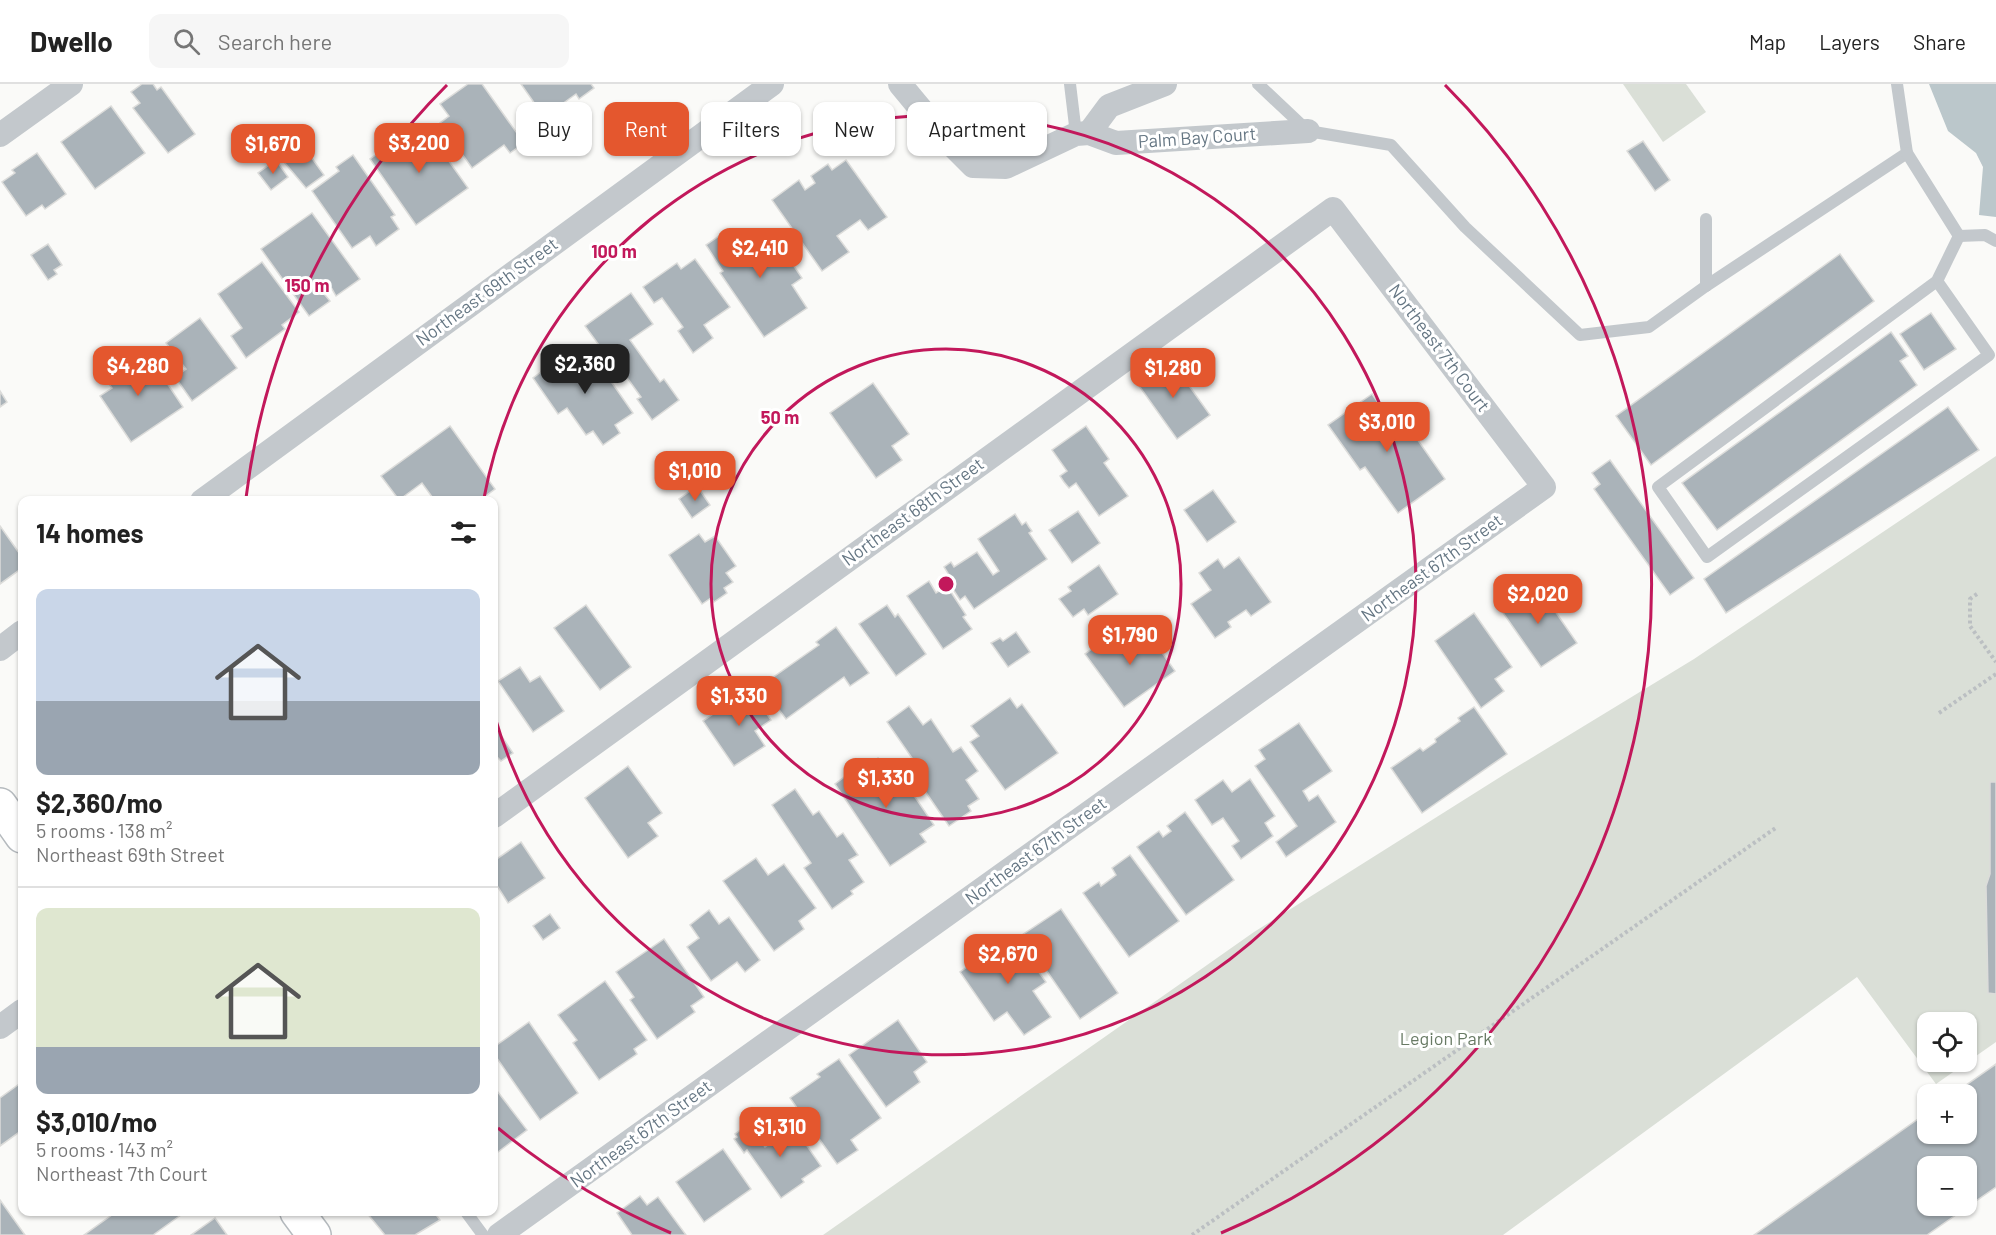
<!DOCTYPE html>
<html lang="en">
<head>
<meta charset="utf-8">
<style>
  :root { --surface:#fff; --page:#f6f6f6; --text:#222; --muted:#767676; --line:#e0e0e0; --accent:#e4572e }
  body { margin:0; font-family:Barlow,sans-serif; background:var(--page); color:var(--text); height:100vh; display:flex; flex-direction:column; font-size:22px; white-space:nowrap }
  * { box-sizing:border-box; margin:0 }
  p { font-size:20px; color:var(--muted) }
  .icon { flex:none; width:33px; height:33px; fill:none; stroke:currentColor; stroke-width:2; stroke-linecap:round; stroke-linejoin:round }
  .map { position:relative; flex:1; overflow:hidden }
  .side { position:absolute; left:18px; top:412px; width:480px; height:720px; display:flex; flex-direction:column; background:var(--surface); border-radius:12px; box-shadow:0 2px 4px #0004 }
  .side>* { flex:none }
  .guide { position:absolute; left:516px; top:18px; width:570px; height:54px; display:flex; gap:12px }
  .controls { position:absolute; left:1917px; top:928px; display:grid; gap:12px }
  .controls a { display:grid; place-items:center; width:60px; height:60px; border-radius:12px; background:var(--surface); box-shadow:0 2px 4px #0004; font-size:30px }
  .price { position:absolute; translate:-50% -51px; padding:0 14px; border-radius:12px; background:var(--accent); color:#fff; font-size:20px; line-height:39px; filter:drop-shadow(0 2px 3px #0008) }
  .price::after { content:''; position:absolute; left:50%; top:36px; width:18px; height:14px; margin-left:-9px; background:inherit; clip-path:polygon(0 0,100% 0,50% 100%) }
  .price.current { background:#222; color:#fff }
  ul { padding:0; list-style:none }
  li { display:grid; align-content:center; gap:12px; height:318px; padding:0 18px }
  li+li { border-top:2px solid var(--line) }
  li span { display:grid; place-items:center; height:186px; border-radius:12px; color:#555 }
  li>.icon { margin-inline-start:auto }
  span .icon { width:108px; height:108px; fill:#fffc; stroke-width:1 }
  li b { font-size:26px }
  h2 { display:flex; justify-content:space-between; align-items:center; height:72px; padding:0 18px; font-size:26px }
  .chip { padding:0 21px; border-radius:12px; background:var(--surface); box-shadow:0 2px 4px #0004; font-size:21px; line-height:54px }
  .chip.current { background:var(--accent); color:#fff }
  header { display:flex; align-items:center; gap:36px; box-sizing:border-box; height:84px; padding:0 30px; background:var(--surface); border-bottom:2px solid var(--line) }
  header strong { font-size:28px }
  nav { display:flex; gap:33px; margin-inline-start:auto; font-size:21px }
  .search { width:420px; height:54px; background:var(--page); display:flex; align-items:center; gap:15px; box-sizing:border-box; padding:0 21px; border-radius:12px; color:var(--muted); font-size:22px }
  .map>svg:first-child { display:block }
  .green { fill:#dadfd7; fill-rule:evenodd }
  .water { fill:#bbc7cb }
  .building { fill:#aab3b9; stroke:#dcdcda; stroke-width:1.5; fill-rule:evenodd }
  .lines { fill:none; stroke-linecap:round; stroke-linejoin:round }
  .primary-casing { stroke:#b5babe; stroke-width:36 }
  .path { stroke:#bbbfc2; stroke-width:4; stroke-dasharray:3 3; stroke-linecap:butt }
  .service { stroke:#c3c8cc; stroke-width:12 }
  .minor { stroke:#c3c8cc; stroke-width:24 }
  .primary { stroke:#fff; stroke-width:33 }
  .ring { fill:none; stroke:#c2185b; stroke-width:3 }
  .labels { text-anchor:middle; stroke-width:6; stroke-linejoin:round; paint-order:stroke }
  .street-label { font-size:18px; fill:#657683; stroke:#fff }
  .park-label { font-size:18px; fill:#687a64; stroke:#fff }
  .centre { fill:#c2185b; stroke:#fff; stroke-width:3 }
  .ring-label { font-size:18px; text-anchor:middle; font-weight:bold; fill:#c2185b; stroke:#fff; stroke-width:6; stroke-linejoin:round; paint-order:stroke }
</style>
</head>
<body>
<header>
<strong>Dwello</strong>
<div class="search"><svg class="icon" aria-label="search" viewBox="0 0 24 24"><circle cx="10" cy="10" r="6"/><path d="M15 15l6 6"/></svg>Search here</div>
<nav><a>Map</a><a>Layers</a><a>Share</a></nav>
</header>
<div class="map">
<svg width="1996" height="1151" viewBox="0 0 1996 1151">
  <rect width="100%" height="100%" fill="#fafaf8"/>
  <g class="green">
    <path d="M1623,0H1686L1706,28L1663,58Z"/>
    <path d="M1996,372V958L1936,1000L1857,893L1503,1151H823L1254,848L1505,690L1694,575ZM1928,939H1966V978H1928Z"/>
  </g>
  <path class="water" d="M1929,0H1996V133L1979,131L1983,83L1976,69L1948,47Z"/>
  <g class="building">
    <path d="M142,0H153L157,6L161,3L195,50L168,69L133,24L140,19L131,8Z"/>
    <path d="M468,0H482L524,59L510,69L504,61L472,84L440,39L449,32L440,20Z"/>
    <path d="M521,0H591L594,4L579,15L576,10L544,33Z"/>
    <path d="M111,22L145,69L95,105L61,58Z"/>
    <path d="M424,42L468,104L416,141L370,75L413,44L416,48Z"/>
    <path d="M1643,57L1670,96L1655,107L1627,67Z"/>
    <path d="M304,63L324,91L306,104L284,78Z"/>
    <path d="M37,69L66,110L45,125L42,121L26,132L2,98L15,89L12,86Z"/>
    <path d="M353,71L395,131L391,133L399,145L376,162L370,152L352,164L312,107L339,87L336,83Z"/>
    <path d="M276,76L288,93L271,106L258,89Z"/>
    <path d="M846,76L887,133L868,146L860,136L837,152L849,168L822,187L772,116L799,96L805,106L815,99L811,92L828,80L832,86Z"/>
    <path d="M312,129L360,195L336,212L332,205L325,211L330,217L309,232L261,165Z"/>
    <path d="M769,145L802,194L792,201L807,224L764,253L720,189L723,187L706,161L722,150L730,163L757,153Z"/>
    <path d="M48,160L62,181L54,186L57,190L48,196L31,171Z"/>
    <path d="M1840,170L1874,217L1651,381L1616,332Z"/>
    <path d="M695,175L730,223L704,241L713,254L693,269L678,247L683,243L662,214L654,219L643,203L677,179L681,185Z"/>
    <path d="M262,178L299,228L282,241L285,245L246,274L231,252L242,244L218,210Z"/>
    <path d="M631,209L653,240L630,256L660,298L664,295L679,316L652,336L637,315L641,313L607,266L604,268L585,242Z"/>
    <path d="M1931,229L1956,265L1924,286L1900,250Z"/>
    <path d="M200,234L237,284L192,317L175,293L186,285L166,259Z"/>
    <path d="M1891,248L1908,272L1900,277L1917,301L1717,446L1682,399Z"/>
    <path d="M587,263L633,329L615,341L620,349L603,361L593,347L586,351L567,324L558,330L533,294L549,282L553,287Z"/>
    <path d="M128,271L137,284L151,275L183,323L131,358L100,312L112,304L101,289Z"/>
    <path d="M1170,275L1210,331L1177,355L1137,299Z"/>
    <path d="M873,299L909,350L892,362L902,376L876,394L830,329Z"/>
    <path d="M0,307L7,318L0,323Z"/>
    <path d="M1372,310L1399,349L1408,342L1445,395L1398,429L1365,383L1360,386L1328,341Z"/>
    <path d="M1948,323L1979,366L1726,529L1704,495Z"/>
    <path d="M450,342L495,405L479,417H435L422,399L399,416L381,392Z"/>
    <path d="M1086,342L1109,375L1104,379L1128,412L1099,432L1076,399L1069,404L1064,398L1060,392L1067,387L1052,366Z"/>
    <path d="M1610,376L1694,494L1670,511L1594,405L1600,400L1592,389Z"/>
    <path d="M697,402L710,421L692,434L679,415Z"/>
    <path d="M1213,406L1236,438L1207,458L1184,426Z"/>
    <path d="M1078,427L1100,459L1072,479L1049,446Z"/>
    <path d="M1015,430L1022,441L1026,438L1029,443L1032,447L1029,449L1047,475L974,525L965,512L960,516L947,496L951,494L944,483L951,478L954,483L977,468L993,491L999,487L978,455Z"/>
    <path d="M0,442L22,473V484L0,500Z"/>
    <path d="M699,450L705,458L715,452L736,482L726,489L733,498L724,504L727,509L714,518L711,514L702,520L669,471Z"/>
    <path d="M1239,473L1271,518L1251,532L1246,526L1228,538L1231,543L1215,554L1191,520L1211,506L1199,489L1218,475L1224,484Z"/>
    <path d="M1099,481L1118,510L1088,531L1084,525L1073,533L1059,515L1071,507L1068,503Z"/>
    <path d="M929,497L936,509L947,502L966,531L963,533L972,545L943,565L907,512Z"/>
    <path d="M1535,498L1577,559L1541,583L1499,523Z"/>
    <path d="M586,521L631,583L600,606L554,544Z"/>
    <path d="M887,521L895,533L898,530L926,570L896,592L859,540Z"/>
    <path d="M1474,529L1512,583L1495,595L1504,607L1481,624L1435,557Z"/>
    <path d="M836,543L869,589L850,602L844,593L786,635L765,607L775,599L772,594L819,561L816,558Z"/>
    <path d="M1146,546L1175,587L1124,623L1085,570L1107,554L1112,561L1127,549L1132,556Z"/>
    <path d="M1016,548L1030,568L1008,583L991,559L1000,554L1003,557Z"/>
    <path d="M520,583L530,598L540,592L564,627L533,648L498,597Z"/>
    <path d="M750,605L771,636L755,647L765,662L734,682L703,637Z"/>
    <path d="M1010,614L1017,624L1022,620L1058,669L1005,706L970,658L979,652L971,642Z"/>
    <path d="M909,622L923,641L931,635L953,668L961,663L978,687L966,696L979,715L968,722L971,727L949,742L916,694L923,690L887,638Z"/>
    <path d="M1474,623L1507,670L1422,729L1391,684L1420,664L1423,667L1436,658L1435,655L1460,637L1458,634Z"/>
    <path d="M1299,639L1332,687L1303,707L1309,717L1318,711L1336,738L1286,773L1276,758L1297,742L1255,682L1265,675L1259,666Z"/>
    <path d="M494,641L513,669L501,677L498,674L494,677Z"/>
    <path d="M878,674L885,684L892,679L934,741L920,750L926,758L890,782L835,700L855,685L857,688Z"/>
    <path d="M628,682L662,729L648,739L658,752L628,774L585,714Z"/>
    <path d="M1250,695L1275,732L1265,739L1273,752L1241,775L1232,762L1239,757L1223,734L1212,741L1195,716L1223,696L1232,708Z"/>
    <path d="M1990,698H1996V910L1988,909L1986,802L1990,790Z"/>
    <path d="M795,705L813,731L819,727L837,753L843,749L858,771L849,776L864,798L851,807L853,810L832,825L804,784L811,779L772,721Z"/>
    <path d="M1185,728L1234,796L1186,831L1137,763L1159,747L1163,753L1171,747L1167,742Z"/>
    <path d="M521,758L545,794L508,819L494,797V777Z"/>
    <path d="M1130,771L1179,837L1129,873L1083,809L1099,798L1101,802L1116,791L1112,784Z"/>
    <path d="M756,774L768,791L784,780L816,824L799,837L804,845L774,867L723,797Z"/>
    <path d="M1061,825L1118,909L1080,935L1022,851Z"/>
    <path d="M709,826L719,840L729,833L760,876L745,888L737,878L711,897L687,863L699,854L690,841Z"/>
    <path d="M550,830L560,844L543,856L533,842Z"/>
    <path d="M1012,851L1046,898L1033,907L1051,933L1024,951L1007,928L994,937L960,888Z"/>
    <path d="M664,855L704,913L691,922L695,928L657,955L630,916L634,913L616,888Z"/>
    <path d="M605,897L647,956L634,965L637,970L599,996L573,959L577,956L558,931Z"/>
    <path d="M898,936L927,978L914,988L920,998L886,1023L849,971Z"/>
    <path d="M529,938L578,1009L540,1036L494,970V963Z"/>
    <path d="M839,975L881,1034L851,1056L858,1066L837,1080L790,1014L820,993L817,990Z"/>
    <path d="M1996,980V1103L1927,1151H1754L1928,1028V1050H1966V1011H1952ZM1928,1083H1966V1122H1928Z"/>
    <path d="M22,998V1046L0,1062V1014Z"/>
    <path d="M494,1003L527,1046L494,1071Z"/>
    <path d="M749,1040L765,1063L794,1043L821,1082L802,1095L804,1098L781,1114L747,1066L744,1069L734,1055L737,1053L735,1050Z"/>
    <path d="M723,1065L751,1105L704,1138L676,1098Z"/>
    <path d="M640,1112L647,1121L658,1113L686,1151H632L617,1129Z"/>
    <path d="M0,1116L25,1151H0Z"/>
    <path d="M116,1128H185L153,1151H84Z"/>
    <path d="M366,1128H434L440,1136L415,1151H385Z"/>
    <path d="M215,1134L227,1151H191Z"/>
  </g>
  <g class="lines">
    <g class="primary-casing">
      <g id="primary">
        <path d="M0,721L22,752"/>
        <path d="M297,1128L314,1151"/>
      </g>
    </g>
    <g class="path">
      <path d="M1977,510L1970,515V542L1996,578"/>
      <path d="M1939,629L1996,590"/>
      <path d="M1192,1151L1777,743"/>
    </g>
    <g class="service">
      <path d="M1070,0L1076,50"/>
      <path d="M1258,0L1308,47L1391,61L1465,143L1580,251L1649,243L1706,202L1907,69L1897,0"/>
      <path d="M1907,69L1959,152L1937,197L1658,403L1707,473L1989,271L1937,197"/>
      <path d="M1706,135V202"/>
      <path d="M1959,152L1985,151L1996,157"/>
      <path d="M466,1128L483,1151"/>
    </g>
    <g class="minor">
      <path d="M900,0L943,52L973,82L1006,83L1076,50L1089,49L1116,59L1308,47"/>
      <path d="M1089,49L1109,22L1165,0"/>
      <path d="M0,51L71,0"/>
      <path d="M202,417L772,0"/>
      <path d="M0,565L22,548"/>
      <path d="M494,732L1333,125L1544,403L499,1151"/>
      <path d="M0,943L22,927"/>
    </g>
    <use href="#primary" class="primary"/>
  </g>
  <g class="ring">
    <circle cx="946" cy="500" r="235"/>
    <path d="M484 414A470 470 0 1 1 494 630"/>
    <path d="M671 1149A705 705 0 0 1 498 1044M246 414A705 705 0 0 1 447 1M1445 1A705 705 0 0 1 1221 1149"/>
  </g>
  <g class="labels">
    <g class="street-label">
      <text transform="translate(1197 54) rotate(-4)" y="6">Palm Bay Court</text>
      <text transform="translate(487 208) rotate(-36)" y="6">Northeast 69th Street</text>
      <text transform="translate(1439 264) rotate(53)" y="6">Northeast 7th Court</text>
      <text transform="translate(913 428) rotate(-36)" y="6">Northeast 68th Street</text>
      <text transform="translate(1432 484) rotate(-36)" y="6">Northeast 67th Street</text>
      <text transform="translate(1036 767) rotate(-36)" y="6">Northeast 67th Street</text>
      <text transform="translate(641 1050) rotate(-36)" y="6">Northeast 67th Street</text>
    </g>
    <g class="park-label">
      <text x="1446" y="961">Legion Park</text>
    </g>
  </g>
  <circle cx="946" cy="500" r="9" class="centre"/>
  <g class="ring-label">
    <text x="614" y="174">100 m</text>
    <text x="307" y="208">150 m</text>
    <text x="780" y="340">50 m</text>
  </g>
</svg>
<div class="controls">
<a><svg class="icon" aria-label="locate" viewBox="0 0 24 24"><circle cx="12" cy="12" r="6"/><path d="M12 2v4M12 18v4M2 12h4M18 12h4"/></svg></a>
<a>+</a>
<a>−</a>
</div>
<b class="price" style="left:419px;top:90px">$3,200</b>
<b class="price" style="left:273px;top:91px">$1,670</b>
<b class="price" style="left:760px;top:195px">$2,410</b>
<b class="price current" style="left:585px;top:311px">$2,360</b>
<b class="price" style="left:138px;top:313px">$4,280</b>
<b class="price" style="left:1173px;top:315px">$1,280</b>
<b class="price" style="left:1387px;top:369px">$3,010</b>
<b class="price" style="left:695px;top:418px">$1,010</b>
<b class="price" style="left:1538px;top:541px">$2,020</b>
<b class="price" style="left:1130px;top:582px">$1,790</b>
<b class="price" style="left:739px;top:643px">$1,330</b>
<b class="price" style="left:886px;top:725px">$1,330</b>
<b class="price" style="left:1008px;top:901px">$2,670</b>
<b class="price" style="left:780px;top:1074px">$1,310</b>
<div class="guide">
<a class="chip">Buy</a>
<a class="chip current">Rent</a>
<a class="chip">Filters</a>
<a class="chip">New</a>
<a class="chip">Apartment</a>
</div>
<section class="side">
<h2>14 homes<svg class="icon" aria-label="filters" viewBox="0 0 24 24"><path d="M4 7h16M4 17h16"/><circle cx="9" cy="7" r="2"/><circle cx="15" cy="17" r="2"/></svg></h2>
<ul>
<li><span style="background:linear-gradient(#c9d6e8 60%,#9aa5b1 0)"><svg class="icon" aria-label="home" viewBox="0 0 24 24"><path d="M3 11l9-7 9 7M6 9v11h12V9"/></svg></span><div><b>$2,360/mo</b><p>5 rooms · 138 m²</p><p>Northeast 69th Street</p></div></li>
<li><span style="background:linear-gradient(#dfe7d0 75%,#9aa5b1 0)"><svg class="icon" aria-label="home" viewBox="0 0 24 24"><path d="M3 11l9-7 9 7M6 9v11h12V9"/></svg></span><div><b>$3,010/mo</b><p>5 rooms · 143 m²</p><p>Northeast 7th Court</p></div></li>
</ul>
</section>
</div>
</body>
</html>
